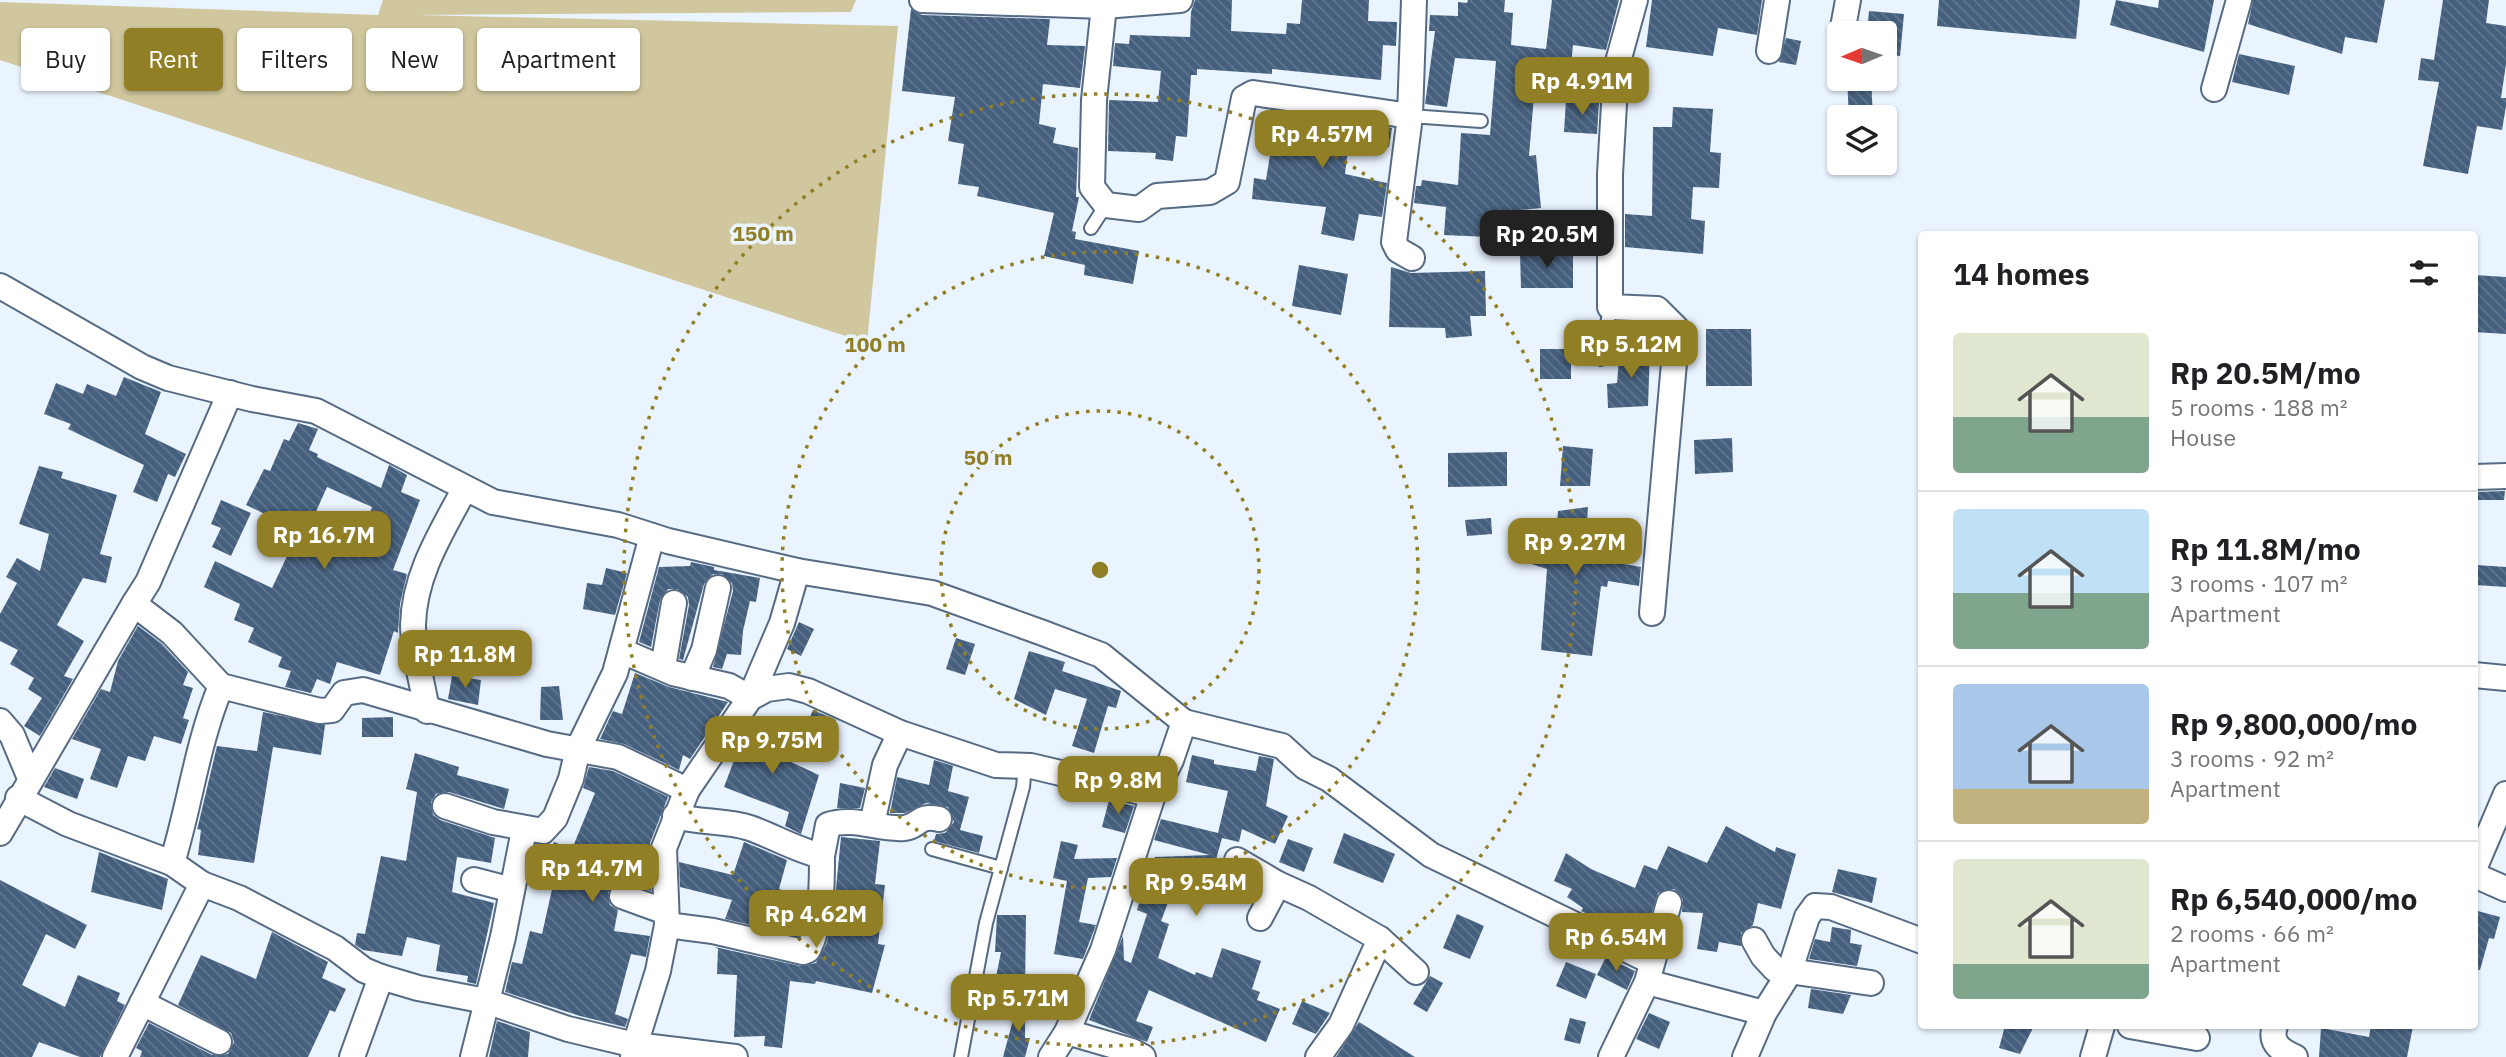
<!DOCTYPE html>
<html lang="en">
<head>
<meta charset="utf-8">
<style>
  :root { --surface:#fff; --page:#f6f6f6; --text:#202124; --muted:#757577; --line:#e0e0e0; --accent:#917f26 }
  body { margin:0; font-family:"IBM Plex Sans",sans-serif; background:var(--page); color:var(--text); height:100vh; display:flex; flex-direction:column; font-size:26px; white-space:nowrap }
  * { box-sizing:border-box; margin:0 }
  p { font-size:23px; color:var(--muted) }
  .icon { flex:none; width:38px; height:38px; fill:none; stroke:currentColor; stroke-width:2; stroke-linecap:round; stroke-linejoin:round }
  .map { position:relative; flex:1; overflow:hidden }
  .details { position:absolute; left:1918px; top:231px; width:560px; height:798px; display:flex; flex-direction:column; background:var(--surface); border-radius:7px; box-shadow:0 2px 5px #0004 }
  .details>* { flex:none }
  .banner { position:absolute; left:21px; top:28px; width:665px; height:63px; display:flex; gap:14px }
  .needle { width:46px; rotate:268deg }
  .fabs { position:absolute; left:1827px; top:21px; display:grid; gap:14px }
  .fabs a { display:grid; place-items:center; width:70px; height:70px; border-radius:7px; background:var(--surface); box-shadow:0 2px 5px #0004; font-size:35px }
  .price { position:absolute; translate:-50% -60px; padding:0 16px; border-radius:14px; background:var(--accent); color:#fff; font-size:23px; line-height:46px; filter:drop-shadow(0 2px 4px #0008) }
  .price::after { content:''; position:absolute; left:50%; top:42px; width:21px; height:16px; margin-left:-10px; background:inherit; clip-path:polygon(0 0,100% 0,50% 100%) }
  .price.selected { background:#222; color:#fff }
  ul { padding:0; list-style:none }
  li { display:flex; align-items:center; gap:21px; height:175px; padding:0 35px }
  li+li { border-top:2px solid var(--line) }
  li span { display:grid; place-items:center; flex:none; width:196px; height:140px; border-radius:7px; color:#555 }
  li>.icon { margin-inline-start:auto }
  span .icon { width:84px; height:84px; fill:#fffc; stroke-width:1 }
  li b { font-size:30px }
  h2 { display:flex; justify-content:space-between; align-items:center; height:84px; padding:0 35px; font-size:30px }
  .pill { padding:0 24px; border-radius:7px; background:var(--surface); box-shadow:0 2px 5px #0004; font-size:24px; line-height:63px }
  .pill.selected { background:var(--accent); color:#fff }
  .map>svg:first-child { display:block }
  .green { fill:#d0c79e }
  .building { fill:url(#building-back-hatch) }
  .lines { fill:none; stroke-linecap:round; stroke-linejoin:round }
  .service-casing { stroke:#566b83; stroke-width:16 }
  .minor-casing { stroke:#566b83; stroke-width:28 }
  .service { stroke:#fff; stroke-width:12 }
  .minor { stroke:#fff; stroke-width:24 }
  .ring { fill:none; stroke:#917f26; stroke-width:3.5; stroke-dasharray:3.5 7 }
  .centre { fill:#917f26; stroke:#eaf4ff; stroke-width:3.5 }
  .ring-label { font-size:21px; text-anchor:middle; font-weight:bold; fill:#917f26; stroke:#eaf4ff; stroke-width:7; stroke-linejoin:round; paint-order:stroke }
</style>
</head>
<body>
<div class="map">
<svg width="2506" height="1057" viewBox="0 0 2506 1057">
  <defs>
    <pattern id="building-back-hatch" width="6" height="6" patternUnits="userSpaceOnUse" patternTransform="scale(1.75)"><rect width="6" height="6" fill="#45607e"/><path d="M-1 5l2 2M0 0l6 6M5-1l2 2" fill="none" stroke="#62768e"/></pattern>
  </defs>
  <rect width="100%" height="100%" fill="#eaf4ff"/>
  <path class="green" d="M383,0H856L851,12L417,15L898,26L867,343L0,60V2L378,15Z"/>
  <g class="building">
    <path d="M1195,0H1232L1231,31L1286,34L1287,23L1300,24L1302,0H1369L1368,21L1397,22L1396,46L1383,45L1381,80L1272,69V74L1197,69V75H1191L1187,137L1176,136L1173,161L1155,159L1156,153L1108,151L1109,100L1158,102L1161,71L1113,66L1115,43L1129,44L1130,35L1190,37L1191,12Z"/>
    <path d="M1468,0H1505L1504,12L1513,13L1511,45L1546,49L1552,0H1619L1606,50L1573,45L1570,75L1536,71L1529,156L1536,155L1541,208L1489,213L1488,237L1444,235L1446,207L1414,203L1416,186H1421L1422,180L1458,185L1461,133L1490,135L1496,61L1455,58L1447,107L1425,104L1435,31H1429L1430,15L1458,16V2L1467,3Z"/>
    <path d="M1652,0H1762L1757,35L1718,28L1713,56L1646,47Z"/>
    <path d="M1939,0H2080L2076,39L1937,26Z"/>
    <path d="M2116,0L2158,8L2159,0H2214L2204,52L2110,25Z"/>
    <path d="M2253,0H2385L2377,43L2345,37L2342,54L2248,24Z"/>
    <path d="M2443,0H2489L2486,23L2506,26V64L2501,98H2506V106L2502,130L2477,126L2468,174L2423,166L2439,82L2418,80L2421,58L2434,60Z"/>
    <path d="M911,9L922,15L1050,19L1047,45L1085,46L1080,88L1043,84L1039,124L1056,128L1053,143L1078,148L1076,197H1079L1072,231L1076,232L1075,239L1139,251L1133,284L1084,275L1085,265L1044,256L1054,213L977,196L979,187L958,184L964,144L948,141L955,97L902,91Z"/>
    <path d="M1869,11L1904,14L1900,56L1885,54V33H1867Z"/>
    <path d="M1786,38L1801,41L1796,65L1779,62Z"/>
    <path d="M2239,54L2295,66L2289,95L2232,82Z"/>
    <path d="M1847,79H1871L1873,117H1849Z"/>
    <path d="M1566,100L1599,102L1597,134L1564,132Z"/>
    <path d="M1673,107L1713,109L1710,152L1721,153L1719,188L1693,187L1691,219L1705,221L1703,254L1625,247V214L1652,216L1653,127H1672Z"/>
    <path d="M1277,111L1392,128L1389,147L1349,140L1345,174L1387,183L1382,217L1359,214L1354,241L1321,234L1326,207L1252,199L1254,178L1266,180Z"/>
    <path d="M1573,252V288H1521L1520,253Z"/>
    <path d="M1299,265L1348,274L1341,315L1292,306Z"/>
    <path d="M1391,267L1411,273L1485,271L1486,316H1470L1472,336L1446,338L1445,328L1389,327Z"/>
    <path d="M2474,275L2506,277V334L2474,332Z"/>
    <path d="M1706,329H1751L1752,386H1706Z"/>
    <path d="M1620,348L1650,350L1648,406L1608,408L1607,384L1617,383Z"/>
    <rect x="1540" y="349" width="31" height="30"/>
    <path d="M124,377L161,392L145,434L186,454L175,477L168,474L157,502L133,492L144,465L68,429L71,424L44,414L56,383L83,394L87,384L116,396Z"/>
    <path d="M298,423L318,429L309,450L318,454L317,457L381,488L389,465L407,475L401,492L420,500L393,570L407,574L400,604L398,633L394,631L380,675L337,662L330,684L317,679L311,693L285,687L291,671L278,667L282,657L248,642L254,628L234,620L240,604L204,587L215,561L272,588L298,533L352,556L359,538L361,540L372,507L327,487L306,534L246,505L264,469L270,471L284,439L289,441Z"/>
    <path d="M1732,438L1733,472L1695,474L1694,440Z"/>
    <path d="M1563,446L1593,449L1590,486H1560Z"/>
    <path d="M1507,452V486L1448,487V453Z"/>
    <path d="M39,466L63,472L61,478L117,495L100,554L112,557L106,583L83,578L57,625L84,641L64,676L73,679L40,736L24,726L42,698L28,689L34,678L10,664L18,650L0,641V614L17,583L6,577L17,558L40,571L49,534L19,524Z"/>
    <path d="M2505,491L2504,500H2474V492Z"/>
    <path d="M221,500L251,513L231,556L212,547L221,528L211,524Z"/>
    <path d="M1588,507L1587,522L1618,528L1612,562L1641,567L1639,586L1608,581L1607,587L1601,586L1592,656L1541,650L1547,569L1519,560L1530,525L1556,534L1558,511Z"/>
    <path d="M1491,518L1492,534L1467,536L1465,520Z"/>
    <path d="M691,562L714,567V570L760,578L756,602L750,601L743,631L741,655L727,654L722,669L713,667L733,591L732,583L722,574H713L704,584L683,660L679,659L689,605L688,597L677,589H668L660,600L651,647L639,642L659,567L690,566Z"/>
    <path d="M2476,565L2506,567V587L2475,585Z"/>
    <path d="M606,568L627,573L615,615L583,609L587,583L602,585Z"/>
    <path d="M799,622L814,629L801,656L787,649Z"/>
    <path d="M138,626L162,644L188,672L183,685L193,688L183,718L189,720L181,744L154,736L145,761L128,756L117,788L90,779L101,749L72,739L101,689L110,692L118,661Z"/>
    <path d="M956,638L975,644L965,675L946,669Z"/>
    <path d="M466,642L463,669L438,667L440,643Z"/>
    <path d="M1029,651L1065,662L1062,671L1121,691L1116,708L1108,706L1094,753L1072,746L1087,699L1055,689L1046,715L1014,699Z"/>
    <path d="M635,673L669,687L728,702L690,759L683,755L679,770L624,744L600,739L613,711L622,714Z"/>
    <path d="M452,676L481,680L478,705L448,699Z"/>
    <path d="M559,686L563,720H540L541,687Z"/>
    <path d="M813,710L836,720L831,736L806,726Z"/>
    <path d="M263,712L325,725L321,755L273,747L254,863L198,855L201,830L197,829L198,826L217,746L257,751Z"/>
    <path d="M756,716L777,727L765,750L819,775L801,834L785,826L789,812L724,787L744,734Z"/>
    <path d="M393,717V737H362V718Z"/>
    <path d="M415,753L459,767L457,775L509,789L504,809L449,792L436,794L431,802L433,815L440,820L495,838L491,863L457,857L452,892L494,903L476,984L467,982L468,976L436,971L440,945L407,937L402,956L363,950L355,945L357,933L365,934L381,856L406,861L417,792L406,789Z"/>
    <path d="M1192,755L1214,760V764L1256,771L1259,756L1274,759L1266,806L1288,816L1275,844L1242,829L1239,842L1222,838L1212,874L1187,867L1180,889L1174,887L1161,921L1169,924L1158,958L1195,975L1196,972L1212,978L1222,948L1261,961L1252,989L1260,992L1257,1000L1280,1009L1266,1042L1149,990L1136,1021L1153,1027L1147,1042L1089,1020L1123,936L1124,960L1131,963L1147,914L1137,910L1143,890L1154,892L1160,886L1158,878L1149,874L1155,857L1210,855L1154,840L1161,819L1218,833L1228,791L1186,782Z"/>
    <path d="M934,760L953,766L948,791L969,797L960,830L983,836L979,853L934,841L936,834L945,833L954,822L948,807L926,803L905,813H890L897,777L929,785Z"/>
    <path d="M589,767L613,771L668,797L650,843L651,891L620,881L608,892L610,905L618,910L614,931L650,936L646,957L631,954L615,1014L628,1019L625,1027L580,1016L505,992L512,962L522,964L530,931L542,934L557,867L547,863L554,842L572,849L595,793L583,788Z"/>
    <path d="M55,768L84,779L77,799L44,787Z"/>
    <path d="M840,783L865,788L860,808H837Z"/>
    <path d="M1109,800L1134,806L1125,833L1102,827Z"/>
    <path d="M1726,826L1775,852L1776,847L1796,854L1781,909L1758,903L1753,925L1741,933V946L1719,942L1717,952L1697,949L1703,913L1682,912L1683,899L1674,889L1658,893L1645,933L1612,918L1608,924L1581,911L1583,908L1567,897L1572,889L1554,881L1566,853L1591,869L1635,888L1644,865L1657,870L1668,846L1707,863Z"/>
    <path d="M1344,833L1395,854L1383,883L1333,863Z"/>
    <path d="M841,837L880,841L875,884L885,885L878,944L885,945L872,993L816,981L815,984L790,981L782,1048L764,1046L765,1036L734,1037L737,975L717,974L718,949L715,947L800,966L816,963L826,945L833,919Z"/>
    <path d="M1288,839L1313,848L1304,872L1279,862Z"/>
    <path d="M1061,841L1078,845L1074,859L1117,858L1111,877L1088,878L1079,922L1096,925L1083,959L1054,954L1067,881L1053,878Z"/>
    <path d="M744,842L787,860L779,889L798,896L785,933L725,919L732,900L680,887L679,862L733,875Z"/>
    <path d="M99,852L168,879L162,910L91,892Z"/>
    <path d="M1838,869L1877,878L1872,903L1832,892Z"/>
    <path d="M0,880L87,925L75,949L46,934L22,985L65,1007L78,975L120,993L117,1001L125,1005L100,1057H80L39,1042L32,1057H0Z"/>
    <path d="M2474,910L2500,917L2494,939L2489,938L2480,970L2474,969Z"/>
    <path d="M1457,914L1484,926L1470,959L1443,948Z"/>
    <path d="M997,915H1026L1025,993L994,987L1001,952H995Z"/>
    <path d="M1832,927L1851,930L1850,943L1862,945L1857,966L1809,959L1815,939L1830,942Z"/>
    <path d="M272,932L328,962L322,978L346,989L335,1012L330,1010L308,1057H140L142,1051L136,1048L149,1023L212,1055L228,1054L234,1042L231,1033L178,1005L201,955L256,979Z"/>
    <path d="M1606,957L1635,971L1627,990L1597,975Z"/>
    <path d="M1566,962L1596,974L1586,999L1556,986Z"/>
    <path d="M1430,976L1443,983L1427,1012L1413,1004Z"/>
    <path d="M1811,989L1851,995L1843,1014L1808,1008Z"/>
    <path d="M1019,998L1025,999V1038H1030L1025,1057H1003Z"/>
    <path d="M1302,1001L1330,1013L1316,1034L1292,1024Z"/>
    <path d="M1649,1013L1670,1022L1659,1049L1636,1039Z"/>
    <path d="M1570,1018L1586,1022L1580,1044L1564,1040Z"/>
    <path d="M497,1021L530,1032L528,1057H489Z"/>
    <path d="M1359,1022L1415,1057H1336Z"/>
    <path d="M2005,1026H2034L2020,1054L1999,1048Z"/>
    <path d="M2371,1026H2413L2407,1057H2319L2321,1028L2369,1037Z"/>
  </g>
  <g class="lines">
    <g class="service-casing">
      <g id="service">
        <path d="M1562,85L1615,88"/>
        <path d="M1410,116L1481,121"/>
        <path d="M1091,228L1106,205"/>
        <path d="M1601,359L1610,307"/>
        <path d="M932,849L1001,868"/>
        <path d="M1128,876L1152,884"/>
        <path d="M961,1057L986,923L1023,787L1025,765"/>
      </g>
    </g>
    <g class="minor-casing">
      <g id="minor">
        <path d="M922,0L1104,6L1180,0"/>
        <path d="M1635,0L1616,69L1610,174V307L1657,309L1677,329L1652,613"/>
        <path d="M1104,6L1094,100L1092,187L1106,205L1139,209L1157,196L1210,192L1227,182L1244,98L1253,93L1410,116L1414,0"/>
        <path d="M1842,33L1848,0"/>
        <path d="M1769,51L1777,0"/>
        <path d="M2214,89L2239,0"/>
        <path d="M1410,116L1394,242L1398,250L1412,258"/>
        <path d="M0,286L142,367L168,378L252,399L316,411L493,502L618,525L668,541L797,571L932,593L1043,633L1101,655L1184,722"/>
        <path d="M2474,477L2506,476"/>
        <path d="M622,651L673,673L729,686L750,698L767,689L789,686L808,691L900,733L996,765L1031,766L1153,795"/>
        <path d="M663,667L674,603"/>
        <path d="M2474,675L2506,678"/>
        <path d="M692,678L704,650L718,588"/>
        <path d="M221,686L320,711L332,710L344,693L363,690L547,744L618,757L687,790"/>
        <path d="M427,711C423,684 413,653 413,625C414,575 441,533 464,490"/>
        <path d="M0,721L12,735L30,778"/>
        <path d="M18,798L68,824L172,863L202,884L239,898L304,932L335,948L364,970L381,977L418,988L486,1001L568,1029L635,1045L633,1057"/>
        <path d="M445,806L493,822L543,831L555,818L571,779L578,749L615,673L652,536"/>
        <path d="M872,824L885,765L900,733"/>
        <path d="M0,833L134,604"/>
        <path d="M822,856L828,825C854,816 878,830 904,828C919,827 917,814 939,819"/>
        <path d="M1237,860L1278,884"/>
        <path d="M172,863C190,805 197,743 221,686L172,633L134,604L148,582L230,393"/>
        <path d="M2474,869L2506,794"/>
        <path d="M2474,875L2506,889"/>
        <path d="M474,880L512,890"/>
        <path d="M622,896L666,912"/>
        <path d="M1260,918L1278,884L1309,898L1380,939L1341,1025L1318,1057"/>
        <path d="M667,925L713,931L803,952L808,950C822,923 822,886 822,856C796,850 775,837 750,828C727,820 700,823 675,816"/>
        <path d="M1380,939L1416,972"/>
        <path d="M1754,940L1763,956L1775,969L1871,983"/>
        <path d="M1647,982L1764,1013"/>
        <path d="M142,1003L219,1042"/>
        <path d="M2130,1026L2197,1038"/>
        <path d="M2275,1026C2269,1043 2281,1051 2295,1057"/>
        <path d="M1067,1032L1132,1051L1143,1057"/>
        <path d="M115,1057L202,884"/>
        <path d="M352,1057L381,977"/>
        <path d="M473,1057L503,937L524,830"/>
        <path d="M735,1057L635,1045L658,971L667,925L664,848L687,790L750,698L782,623L797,571"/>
        <path d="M1051,1057L1067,1032L1103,950L1153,795L1171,760L1184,722L1282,746L1305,767L1329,779L1431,855L1652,962"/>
        <path d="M1611,1057L1647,982L1669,903"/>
        <path d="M1745,1057L1764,1013L1789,973L1807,917L1815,906L1831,907L1922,941"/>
        <path d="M2093,1057L2102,1026"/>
      </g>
    </g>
    <use href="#service" class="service"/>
    <use href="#minor" class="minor"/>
  </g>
  <g class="ring">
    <circle cx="1100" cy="570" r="159"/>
    <circle cx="1100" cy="570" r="318"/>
    <circle cx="1100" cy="570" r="476"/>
  </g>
  <circle cx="1100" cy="570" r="10" class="centre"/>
  <g class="ring-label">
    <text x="763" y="241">150 m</text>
    <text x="875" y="352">100 m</text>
    <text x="988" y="465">50 m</text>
  </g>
</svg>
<div class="fabs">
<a><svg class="needle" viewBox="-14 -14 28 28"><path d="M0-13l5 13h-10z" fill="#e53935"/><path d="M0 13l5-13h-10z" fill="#757577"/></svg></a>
<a><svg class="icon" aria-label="layers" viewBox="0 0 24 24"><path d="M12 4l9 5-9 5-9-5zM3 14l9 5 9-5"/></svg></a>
</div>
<b class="price" style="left:1582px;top:117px">Rp 4.91M</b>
<b class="price" style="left:1322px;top:170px">Rp 4.57M</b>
<b class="price selected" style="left:1547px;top:270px">Rp 20.5M</b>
<b class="price" style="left:1631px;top:380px">Rp 5.12M</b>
<b class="price" style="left:324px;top:571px">Rp 16.7M</b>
<b class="price" style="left:1575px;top:578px">Rp 9.27M</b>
<b class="price" style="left:465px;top:690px">Rp 11.8M</b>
<b class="price" style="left:772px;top:776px">Rp 9.75M</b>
<b class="price" style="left:1118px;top:816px">Rp 9.8M</b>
<b class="price" style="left:592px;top:904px">Rp 14.7M</b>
<b class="price" style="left:1196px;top:918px">Rp 9.54M</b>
<b class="price" style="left:816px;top:950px">Rp 4.62M</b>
<b class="price" style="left:1616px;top:973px">Rp 6.54M</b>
<b class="price" style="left:1018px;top:1034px">Rp 5.71M</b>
<div class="banner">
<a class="pill">Buy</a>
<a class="pill selected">Rent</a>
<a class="pill">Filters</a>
<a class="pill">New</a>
<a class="pill">Apartment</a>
</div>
<section class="details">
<h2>14 homes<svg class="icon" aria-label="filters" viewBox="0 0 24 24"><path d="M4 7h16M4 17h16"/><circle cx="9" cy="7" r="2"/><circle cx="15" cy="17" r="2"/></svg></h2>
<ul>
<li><span style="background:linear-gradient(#dfe7d0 60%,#7fa58c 0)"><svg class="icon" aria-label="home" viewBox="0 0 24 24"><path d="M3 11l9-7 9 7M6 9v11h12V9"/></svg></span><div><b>Rp 20.5M/mo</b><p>5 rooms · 188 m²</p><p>House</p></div></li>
<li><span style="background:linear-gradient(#bfe0f5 60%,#7fa58c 0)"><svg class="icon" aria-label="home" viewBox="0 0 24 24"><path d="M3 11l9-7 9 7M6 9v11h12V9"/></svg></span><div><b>Rp 11.8M/mo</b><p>3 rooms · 107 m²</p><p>Apartment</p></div></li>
<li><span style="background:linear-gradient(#a9c7e8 75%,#c2b280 0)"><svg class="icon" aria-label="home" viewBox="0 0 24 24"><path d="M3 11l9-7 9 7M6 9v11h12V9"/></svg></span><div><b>Rp 9,800,000/mo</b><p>3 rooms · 92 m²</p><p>Apartment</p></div></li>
<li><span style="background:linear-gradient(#dfe7d0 75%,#7fa58c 0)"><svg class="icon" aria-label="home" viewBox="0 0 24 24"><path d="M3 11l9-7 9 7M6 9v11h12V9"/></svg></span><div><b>Rp 6,540,000/mo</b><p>2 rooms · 66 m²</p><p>Apartment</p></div></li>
</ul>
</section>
</div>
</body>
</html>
